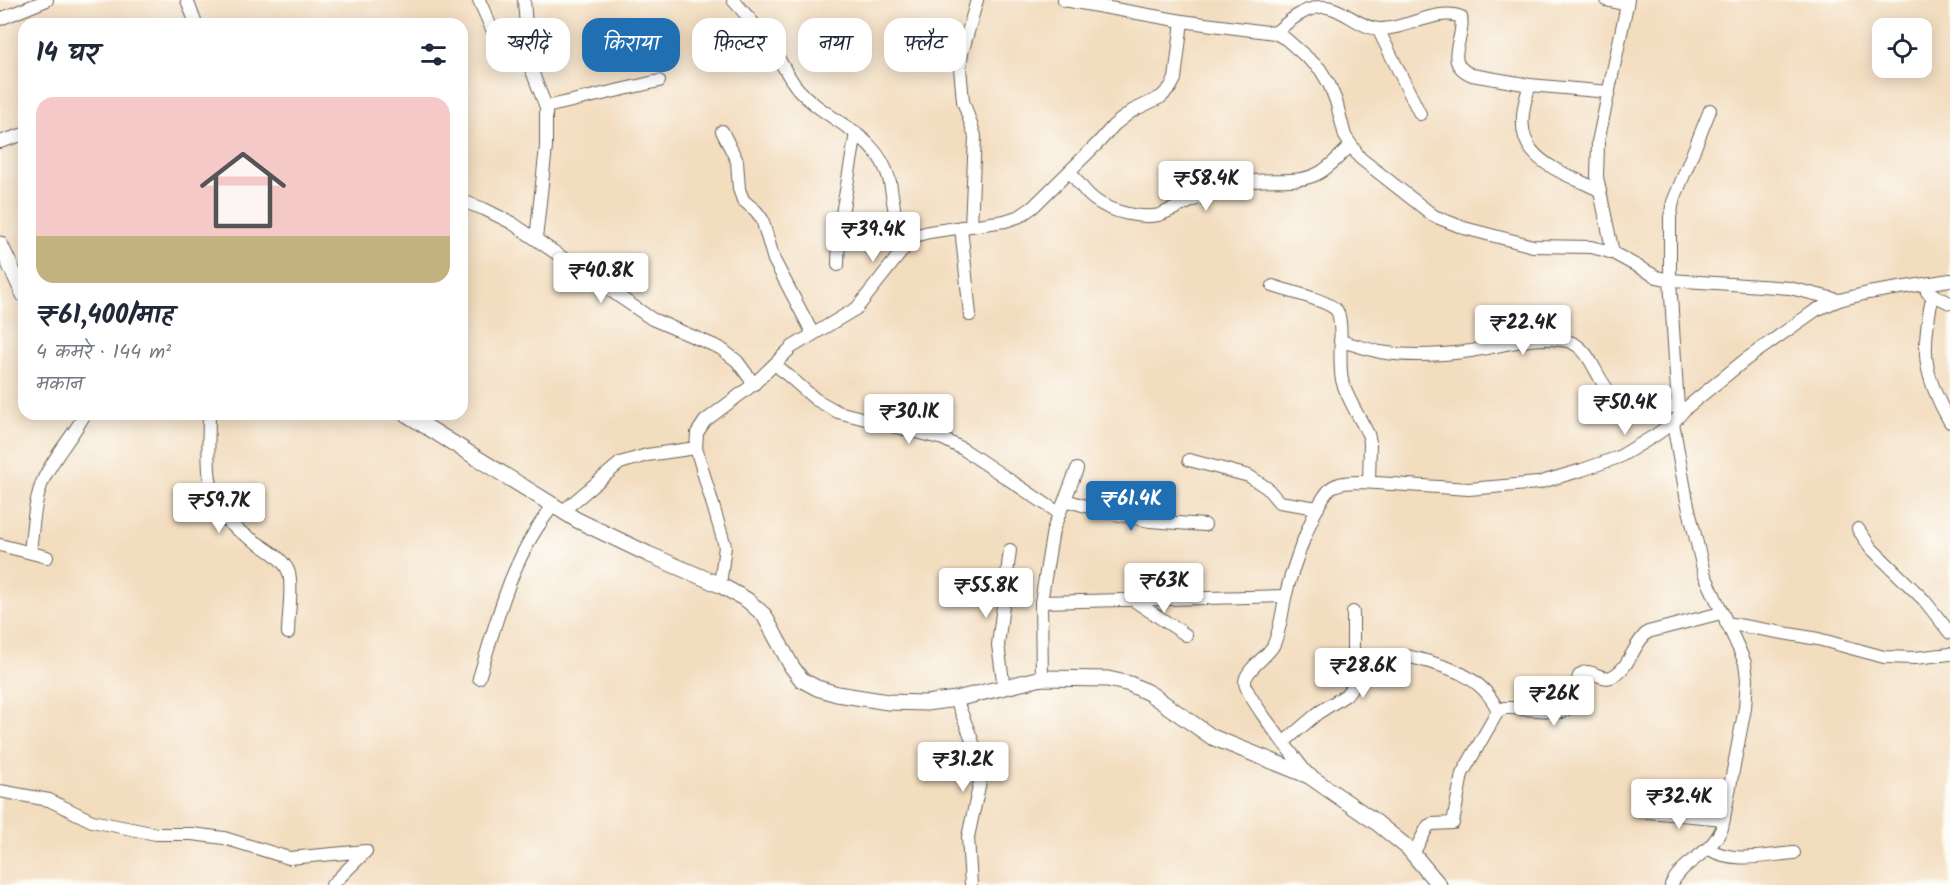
<!DOCTYPE html>
<html lang="hi">
<head>
<meta charset="utf-8">
<style>
  :root { --surface:#fff; --page:#f6f6f7; --text:#1f2937; --muted:#747a83; --accent:#1f6fb2 }
  body { margin:0; font-family:Kalam,"Playpen Sans Deva",sans-serif; background:var(--page); color:var(--text); height:100vh; display:flex; flex-direction:column; font-size:22px; white-space:nowrap }
  * { box-sizing:border-box; margin:0 }
  p { font-size:20px; color:var(--muted) }
  .icon { flex:none; width:33px; height:33px; fill:none; stroke:currentColor; stroke-width:2; stroke-linecap:round; stroke-linejoin:round }
  .map { position:relative; flex:1; overflow:hidden }
  .sheet { position:absolute; left:18px; top:18px; width:450px; height:402px; display:flex; flex-direction:column; background:var(--surface); border-radius:18px; box-shadow:0 3px 15px #0003 }
  .sheet>* { flex:none }
  .hud { position:absolute; left:486px; top:18px; width:570px; height:54px; display:flex; gap:12px }
  .tools { position:absolute; left:1872px; top:18px; display:grid; gap:12px }
  .tools a { display:grid; place-items:center; width:60px; height:60px; border-radius:12px; background:var(--surface); box-shadow:0 3px 15px #0003; font-size:30px }
  .price { position:absolute; translate:-50% -51px; padding:0 14px; border-radius:6px; background:#fff; color:#222; font-size:20px; line-height:39px; filter:drop-shadow(0 2px 3px #0008) }
  .price::after { content:''; position:absolute; left:50%; top:36px; width:18px; height:14px; margin-left:-9px; background:inherit; clip-path:polygon(0 0,100% 0,50% 100%) }
  .price.active { background:var(--accent); color:#fff }
  ul { padding:0; list-style:none }
  li { display:grid; align-content:center; gap:12px; height:318px; padding:0 18px }
  li span { display:grid; place-items:center; height:186px; border-radius:18px; color:#555 }
  li>.icon { margin-inline-start:auto }
  span .icon { width:108px; height:108px; fill:#fffc; stroke-width:1 }
  li b { font-size:26px }
  h2 { display:flex; justify-content:space-between; align-items:center; height:72px; padding:0 18px; font-size:26px }
  .pill { padding:0 21px; border-radius:18px; background:var(--surface); box-shadow:0 3px 15px #0003; font-size:21px; line-height:54px }
  .pill.active { background:var(--accent); color:#fff }
  .map>svg:first-child { display:block }
  .lines { fill:none; stroke-linecap:round; stroke-linejoin:round }
  .minor-casing { stroke:#676055; stroke-width:14 }
  .tertiary-casing { stroke:#676055; stroke-width:17 }
  .minor { stroke:#fff; stroke-width:12 }
  .tertiary { stroke:#fff; stroke-width:15 }
</style>
</head>
<body>
<div class="map">
<svg width="1950" height="885" viewBox="0 0 1950 885">
  <rect width="100%" height="100%" fill="#fdfcf7"/>
  <filter id="ink" filterUnits="userSpaceOnUse"><feTurbulence type="fractalNoise" baseFrequency=".0167" numOctaves="2"/><feDisplacementMap in="SourceGraphic" scale="12" xChannelSelector="R" yChannelSelector="G"/><feConvolveMatrix kernelMatrix="1 2 1 2 8 2 1 2 1" color-interpolation-filters="sRGB"/></filter>
  <filter id="wash" filterUnits="userSpaceOnUse"><feTurbulence type="fractalNoise" baseFrequency=".008" numOctaves="4" result="noise"/><feDisplacementMap in="SourceGraphic" scale="24" xChannelSelector="R" yChannelSelector="G"/><feGaussianBlur stdDeviation="1.35" result="paint"/><feColorMatrix in="noise" values="0 0 0 0 0 0 0 0 0 0 0 0 0 0 0 0 0 1.4 0 .05"/><feComposite in="paint" operator="in"/></filter>
  <g filter="url(#wash)">
    <rect width="100%" height="100%" fill="#f3ddbf"/>
  </g>
  <g filter="url(#ink)">
    <g class="lines">
      <g class="minor-casing">
        <g id="minor">
          <path d="M187,0L196,24"/>
          <path d="M479,0L495,36L518,50L530,66L546,107V147L536,239"/>
          <path d="M524,0L529,65"/>
          <path d="M733,0C746,15 761,30 771,46C781,61 787,76 798,89C829,124 878,132 890,182L901,252"/>
          <path d="M1064,0L1182,21L1275,33L1286,39L1320,69L1329,84L1336,101L1345,136L1360,158L1434,216L1464,228L1533,246L1591,247L1603,250L1613,253L1657,277L1670,280L1790,288L1839,300"/>
          <path d="M1606,0L1627,5"/>
          <path d="M0,19L47,0"/>
          <path d="M1378,29L1420,114"/>
          <path d="M1275,33C1288,22 1301,10 1319,7C1340,4 1358,28 1379,29C1405,30 1438,7 1461,17C1466,40 1441,62 1472,75L1530,85L1609,92"/>
          <path d="M1530,85C1505,155 1546,165 1599,190"/>
          <path d="M546,107L659,81"/>
          <path d="M722,131L737,161L739,189L743,200L756,211L762,219L774,260L813,334"/>
          <path d="M0,142L24,134"/>
          <path d="M1070,171C1077,181 1085,193 1095,200C1111,212 1140,219 1159,215C1186,204 1213,190 1241,183C1267,176 1295,186 1319,173C1330,167 1341,155 1350,146"/>
          <path d="M462,201L484,209L512,223L652,319L720,348L737,361L754,384"/>
          <path d="M971,226L975,136L963,101L960,68L962,53L977,0"/>
          <path d="M961,227L970,315"/>
          <path d="M1613,253L1597,177L1598,142L1628,0"/>
          <path d="M838,265L839,231L856,133"/>
          <path d="M1273,286C1286,291 1329,300 1337,311C1344,323 1338,362 1342,380C1347,399 1359,416 1368,434L1370,442L1369,482"/>
          <path d="M1927,292L1950,303"/>
          <path d="M1933,294C1921,349 1922,373 1950,422"/>
          <path d="M1340,341C1353,344 1366,349 1380,352C1409,357 1442,355 1471,351C1502,346 1536,334 1567,341C1591,347 1594,376 1610,392C1623,405 1667,406 1686,408"/>
          <path d="M775,364L815,399L838,412L943,439L963,449L1059,513"/>
          <path d="M1678,408L1670,280V217L1673,202L1710,110"/>
          <path d="M209,414C209,446 204,485 221,513C236,537 281,549 289,573C293,589 288,616 288,633"/>
          <path d="M1189,460L1249,476L1267,488L1279,502L1318,508"/>
          <path d="M1065,500L1110,513L1150,521L1205,525"/>
          <path d="M563,511L620,463L647,455L696,448"/>
          <path d="M1858,529L1871,548L1924,600L1950,633"/>
          <path d="M0,545L47,557"/>
          <path d="M30,552C33,528 34,500 44,478C55,455 73,436 85,414"/>
          <path d="M720,585L725,546L696,448L697,433L705,421L754,384L792,347L857,308L910,241L918,235L929,232L1005,221L1020,216L1033,207L1099,142L1114,125L1132,111L1161,97L1170,88L1175,79L1182,21"/>
          <path d="M1133,600L1186,635"/>
          <path d="M1041,602L1285,596"/>
          <path d="M1726,623L1818,639L1884,657L1915,658L1950,654"/>
          <path d="M1407,656C1443,665 1482,674 1498,711"/>
          <path d="M479,678C498,617 512,555 554,505"/>
          <path d="M1042,678L1041,602L1053,530L1077,469"/>
          <path d="M1004,688L998,645L1010,550"/>
          <path d="M956,699L983,768L968,837L971,885"/>
          <path d="M1284,742L1318,713L1346,695L1353,686V612"/>
          <path d="M1309,776C1298,761 1244,695 1245,682C1245,670 1267,657 1273,646C1280,632 1282,613 1285,598C1290,576 1316,495 1334,486C1342,482 1352,482 1361,482L1469,489L1538,483L1582,470L1619,457L1654,436L1673,423L1686,408L1745,360L1816,310L1839,300L1868,293L1950,280"/>
          <path d="M0,791L49,800L92,821L156,834H192L224,838L289,858L366,851L332,885"/>
          <path d="M1638,811L1724,819"/>
          <path d="M1709,849C1733,864 1767,855 1794,853"/>
          <path d="M1413,854L1428,826L1432,824L1453,823L1462,774L1498,711L1504,708H1512L1563,712L1570,705L1579,676C1589,665 1599,681 1611,677C1630,669 1633,643 1648,632L1721,613"/>
          <path d="M1671,885C1684,859 1710,856 1722,828L1745,708L1747,679L1745,663L1739,649L1704,573L1687,501L1673,423"/>
        </g>
      </g>
      <g class="tertiary-casing">
        <g id="tertiary">
          <path d="M0,244L24,295"/>
          <path d="M406,414L577,520L648,554L720,585L747,600L764,615L792,667L802,680L817,688L837,694L888,702L926,703L956,699L1042,678L1108,679L1130,684L1149,693L1212,737L1309,776L1377,823L1408,848L1439,885"/>
        </g>
      </g>
      <use href="#minor" class="minor"/>
      <use href="#tertiary" class="tertiary"/>
    </g>
  </g>
</svg>
<div class="tools">
<a><svg class="icon" aria-label="locate" viewBox="0 0 24 24"><circle cx="12" cy="12" r="6"/><path d="M12 2v4M12 18v4M2 12h4M18 12h4"/></svg></a>
</div>
<b class="price" style="left:1206px;top:212px">₹58.4K</b>
<b class="price" style="left:873px;top:263px">₹39.4K</b>
<b class="price" style="left:601px;top:304px">₹40.8K</b>
<b class="price" style="left:1523px;top:356px">₹22.4K</b>
<b class="price" style="left:1625px;top:436px">₹50.4K</b>
<b class="price" style="left:909px;top:445px">₹30.1K</b>
<b class="price active" style="left:1131px;top:532px">₹61.4K</b>
<b class="price" style="left:219px;top:534px">₹59.7K</b>
<b class="price" style="left:1164px;top:614px">₹63K</b>
<b class="price" style="left:986px;top:619px">₹55.8K</b>
<b class="price" style="left:1363px;top:699px">₹28.6K</b>
<b class="price" style="left:1554px;top:727px">₹26K</b>
<b class="price" style="left:963px;top:793px">₹31.2K</b>
<b class="price" style="left:1679px;top:830px">₹32.4K</b>
<div class="hud">
<a class="pill">खरीदें</a>
<a class="pill active">किराया</a>
<a class="pill">फ़िल्टर</a>
<a class="pill">नया</a>
<a class="pill">फ़्लैट</a>
</div>
<section class="sheet">
<h2>14 घर<svg class="icon" aria-label="filters" viewBox="0 0 24 24"><path d="M4 7h16M4 17h16"/><circle cx="9" cy="7" r="2"/><circle cx="15" cy="17" r="2"/></svg></h2>
<ul>
<li><span style="background:linear-gradient(#f6c9c9 75%,#c2b280 0)"><svg class="icon" aria-label="home" viewBox="0 0 24 24"><path d="M3 11l9-7 9 7M6 9v11h12V9"/></svg></span><div><b>₹61,400/माह</b><p>4 कमरे · 144 m²</p><p>मकान</p></div></li>
</ul>
</section>
</div>
</body>
</html>
